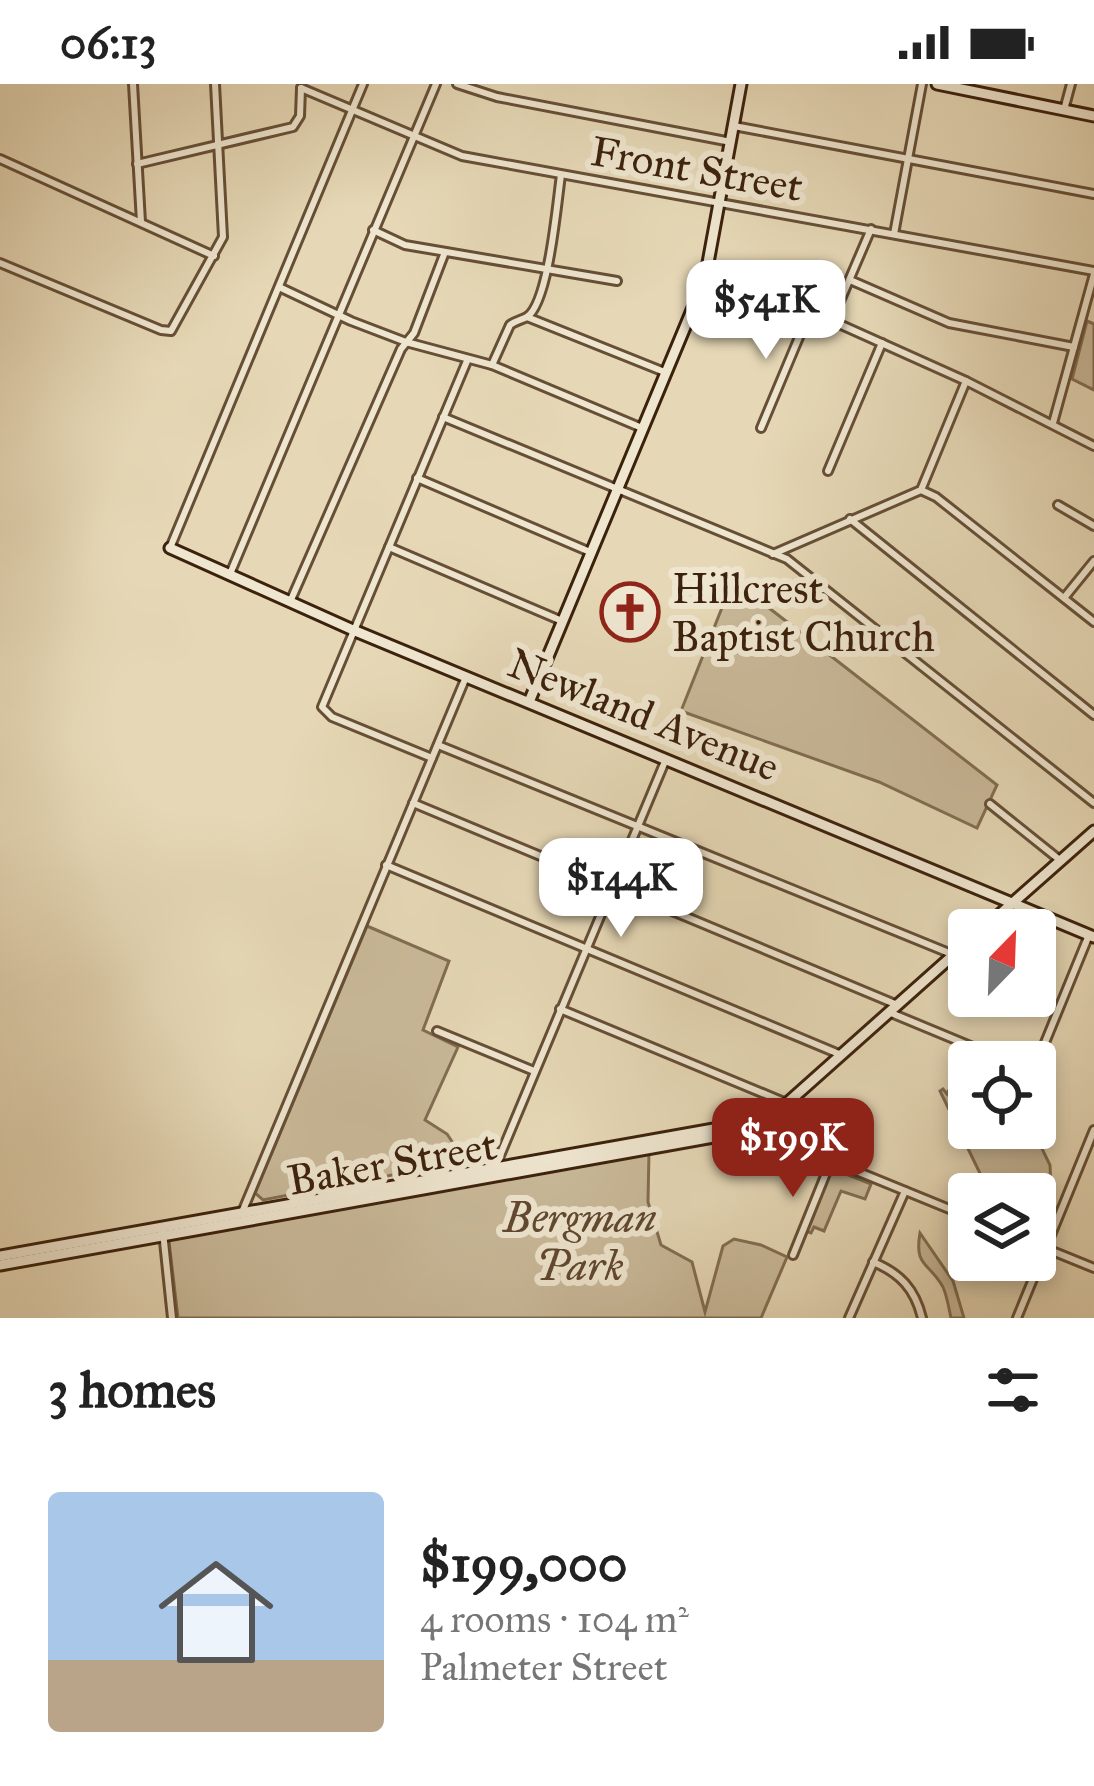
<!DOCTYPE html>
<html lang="en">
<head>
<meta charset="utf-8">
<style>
  :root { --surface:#fff; --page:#f2f2f2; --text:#222; --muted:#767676; --accent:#8f2418 }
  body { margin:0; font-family:"IM FELL Great Primer",serif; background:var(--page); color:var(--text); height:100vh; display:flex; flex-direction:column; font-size:45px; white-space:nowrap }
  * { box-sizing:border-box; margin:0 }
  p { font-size:39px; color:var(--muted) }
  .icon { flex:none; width:66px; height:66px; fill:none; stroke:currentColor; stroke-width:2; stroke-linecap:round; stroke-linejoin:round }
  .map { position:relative; height:1234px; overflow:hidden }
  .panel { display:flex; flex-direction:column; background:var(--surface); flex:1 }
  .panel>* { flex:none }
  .needle { width:78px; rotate:23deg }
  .buttons { position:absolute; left:948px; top:825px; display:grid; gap:24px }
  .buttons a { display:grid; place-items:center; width:108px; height:108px; border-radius:12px; background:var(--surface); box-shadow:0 6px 18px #0003; font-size:60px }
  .price { position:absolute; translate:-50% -102px; padding:0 27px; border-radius:24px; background:#fff; color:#222; font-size:39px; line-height:78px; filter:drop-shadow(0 3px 6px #0008) }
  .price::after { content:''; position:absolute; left:50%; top:72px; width:36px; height:27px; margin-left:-18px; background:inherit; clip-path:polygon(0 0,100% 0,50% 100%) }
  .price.on { background:var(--accent); color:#fff }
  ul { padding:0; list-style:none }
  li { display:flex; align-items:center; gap:36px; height:300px; padding:0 48px }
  li span { display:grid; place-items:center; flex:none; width:336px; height:240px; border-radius:12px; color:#555 }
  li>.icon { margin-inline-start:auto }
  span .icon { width:144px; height:144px; fill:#fffc; stroke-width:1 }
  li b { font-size:51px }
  h2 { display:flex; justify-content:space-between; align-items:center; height:144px; padding:0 48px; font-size:51px }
  .status { display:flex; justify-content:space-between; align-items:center; height:84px; padding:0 60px; background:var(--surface); direction:ltr }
  .status svg { height:33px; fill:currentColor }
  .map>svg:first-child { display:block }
  .green { fill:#c9b999; stroke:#826d52; stroke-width:3 }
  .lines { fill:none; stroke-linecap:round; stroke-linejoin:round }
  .street-casing { stroke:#664f36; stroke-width:12 }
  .secondary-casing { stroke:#3c210c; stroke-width:15 }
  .street { stroke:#efe6d0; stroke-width:6 }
  .secondary { stroke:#efe6d0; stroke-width:9 }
  .labels { text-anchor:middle; stroke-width:12; stroke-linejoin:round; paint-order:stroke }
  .street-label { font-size:42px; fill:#3c210c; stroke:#efe6d0 }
  .poi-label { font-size:42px; fill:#3c210c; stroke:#efe6d0; text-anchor:start }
  .park-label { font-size:42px; font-style:italic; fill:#5f472f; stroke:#efe6d0 }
</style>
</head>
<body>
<div class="status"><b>06:13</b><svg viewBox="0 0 49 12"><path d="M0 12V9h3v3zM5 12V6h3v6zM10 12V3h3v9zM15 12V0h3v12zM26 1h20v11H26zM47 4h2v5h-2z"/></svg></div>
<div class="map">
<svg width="1094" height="1234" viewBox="0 0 1094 1234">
  <rect width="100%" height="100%" fill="#e6d8b6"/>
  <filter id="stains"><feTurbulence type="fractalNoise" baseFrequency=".00167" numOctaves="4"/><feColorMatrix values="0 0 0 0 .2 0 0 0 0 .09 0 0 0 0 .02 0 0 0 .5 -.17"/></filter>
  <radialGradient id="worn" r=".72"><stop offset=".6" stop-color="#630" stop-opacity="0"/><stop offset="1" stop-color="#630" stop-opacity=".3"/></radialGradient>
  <g class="green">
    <path d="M1087,237L1094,240V306L1072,295Z"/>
    <path d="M733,496L997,701L977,744L879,698L681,627Z"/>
    <path d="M367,842L449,877L423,946L458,963L425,1036L447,1050L465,1077L263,1116L255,1109Z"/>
    <path d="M969,985V1044H1032L1050,1081L1051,1105L1036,1124L1035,1110H990L940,1007L943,1005L947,1010L954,996Z"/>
    <path d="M649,1068L648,1118L661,1161L692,1178L705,1228L723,1162L734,1155L761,1161L787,1173L761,1234H178L169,1158L172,1153Z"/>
    <path d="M831,1084L871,1100L865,1115L841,1107L824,1147L814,1143L811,1149L805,1147Z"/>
    <path d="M920,1149L953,1197L964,1234H951C949,1225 947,1212 943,1203C929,1178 914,1183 920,1149Z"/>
  </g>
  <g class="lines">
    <g class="street-casing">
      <g id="street">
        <path d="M133,0L141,138"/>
        <path d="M457,0L497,13L731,58"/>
        <path d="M301,4L462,72L1094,187"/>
        <path d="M1064,26L1071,0"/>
        <path d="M734,42L1094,110"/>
        <path d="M0,75L214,172"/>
        <path d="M137,80L293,43L300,32L301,4"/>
        <path d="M373,146L405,161L617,197"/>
        <path d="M894,150L922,0"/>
        <path d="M0,179L161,246L171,247L223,153L215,0"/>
        <path d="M710,182L966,297L1094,362"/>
        <path d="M850,196L949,239L1074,263"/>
        <path d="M279,203L351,237L406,258L492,281L642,344"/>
        <path d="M527,233L667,289"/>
        <path d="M832,236L871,145"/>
        <path d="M492,281L510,241C515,237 521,236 527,233C549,218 557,118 561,91"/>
        <path d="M443,333L787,475L1094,719"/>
        <path d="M1053,339L1094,190"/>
        <path d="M761,344L810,227"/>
        <path d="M828,387L882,259"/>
        <path d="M417,394L590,468"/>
        <path d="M921,406L936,413L1094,538"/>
        <path d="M1058,421L1094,442"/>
        <path d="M850,435L1094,631"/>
        <path d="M389,463L562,537"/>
        <path d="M170,464L363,0"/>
        <path d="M773,470L921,406L966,297"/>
        <path d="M230,490L436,0"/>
        <path d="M1064,514L1094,477"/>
        <path d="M290,518L401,265L414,249L445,168"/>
        <path d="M438,661L954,871"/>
        <path d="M432,674L332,633L322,623L467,277"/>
        <path d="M413,719L895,920"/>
        <path d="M990,720L1061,777"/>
        <path d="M386,781L839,970"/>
        <path d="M560,925L784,1018"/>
        <path d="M891,929L1009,978"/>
        <path d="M437,947L534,987"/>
        <path d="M1035,983L1089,851"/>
        <path d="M756,1046L969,1133"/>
        <path d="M494,1086L666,675"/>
        <path d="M243,1126L466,593"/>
        <path d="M163,1148L172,1234"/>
        <path d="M1035,1160L1094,1184"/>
        <path d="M793,1171L831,1077"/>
        <path d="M873,1178C900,1189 915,1205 922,1234"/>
        <path d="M849,1234L905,1107"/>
        <path d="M1017,1234L1094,1046"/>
      </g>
    </g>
    <g class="secondary-casing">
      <g id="secondary">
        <path d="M937,0L1094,32"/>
        <path d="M170,464L353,546L1094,853"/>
        <path d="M529,618L705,195L741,0"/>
        <path d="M982,846L1094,747"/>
        <path d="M0,1172L753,1038L774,1023"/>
        <path d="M0,1181L758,1045L969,857"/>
      </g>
    </g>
    <use href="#street" class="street"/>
    <use href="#secondary" class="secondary"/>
  </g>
  <defs>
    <g id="church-ring" transform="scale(3)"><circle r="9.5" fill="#efe6d0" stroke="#8f2418" stroke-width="1.5"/><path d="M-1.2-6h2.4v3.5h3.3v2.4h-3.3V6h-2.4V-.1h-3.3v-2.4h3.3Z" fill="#8f2418"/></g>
  </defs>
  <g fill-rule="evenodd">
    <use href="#church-ring" x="630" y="528"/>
  </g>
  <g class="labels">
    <g class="street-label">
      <text transform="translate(697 84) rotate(10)" y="15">Front Street</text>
      <text transform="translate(644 630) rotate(22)" y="15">Newland Avenue</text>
      <text transform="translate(392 1078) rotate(-10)" y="15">Baker Street</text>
    </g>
    <g class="poi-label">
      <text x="672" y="519">Hillcrest<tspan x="672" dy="48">Baptist Church</tspan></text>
    </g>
    <g class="park-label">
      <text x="580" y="1148">Bergman<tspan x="580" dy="48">Park</tspan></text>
    </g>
  </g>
  <rect width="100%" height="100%" filter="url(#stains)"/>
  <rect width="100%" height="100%" fill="url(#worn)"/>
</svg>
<div class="buttons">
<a><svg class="needle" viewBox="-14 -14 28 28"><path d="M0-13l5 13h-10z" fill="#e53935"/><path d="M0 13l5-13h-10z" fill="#767676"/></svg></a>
<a><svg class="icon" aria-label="locate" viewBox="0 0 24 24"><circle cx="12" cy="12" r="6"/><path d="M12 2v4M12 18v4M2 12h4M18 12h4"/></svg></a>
<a><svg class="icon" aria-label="layers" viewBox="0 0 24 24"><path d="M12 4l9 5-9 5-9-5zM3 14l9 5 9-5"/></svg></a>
</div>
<b class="price" style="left:766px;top:278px">$541K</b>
<b class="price" style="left:621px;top:856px">$144K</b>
<b class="price on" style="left:793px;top:1116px">$199K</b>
</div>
<section class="panel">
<h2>3 homes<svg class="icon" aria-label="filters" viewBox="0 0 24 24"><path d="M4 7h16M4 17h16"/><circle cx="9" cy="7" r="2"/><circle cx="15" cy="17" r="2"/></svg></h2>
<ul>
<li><span style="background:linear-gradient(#a9c7e8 70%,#b9a48a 0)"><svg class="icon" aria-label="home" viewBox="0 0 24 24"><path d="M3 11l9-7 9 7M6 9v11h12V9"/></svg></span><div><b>$199,000</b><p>4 rooms · 104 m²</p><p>Palmeter Street</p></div></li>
</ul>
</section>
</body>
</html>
